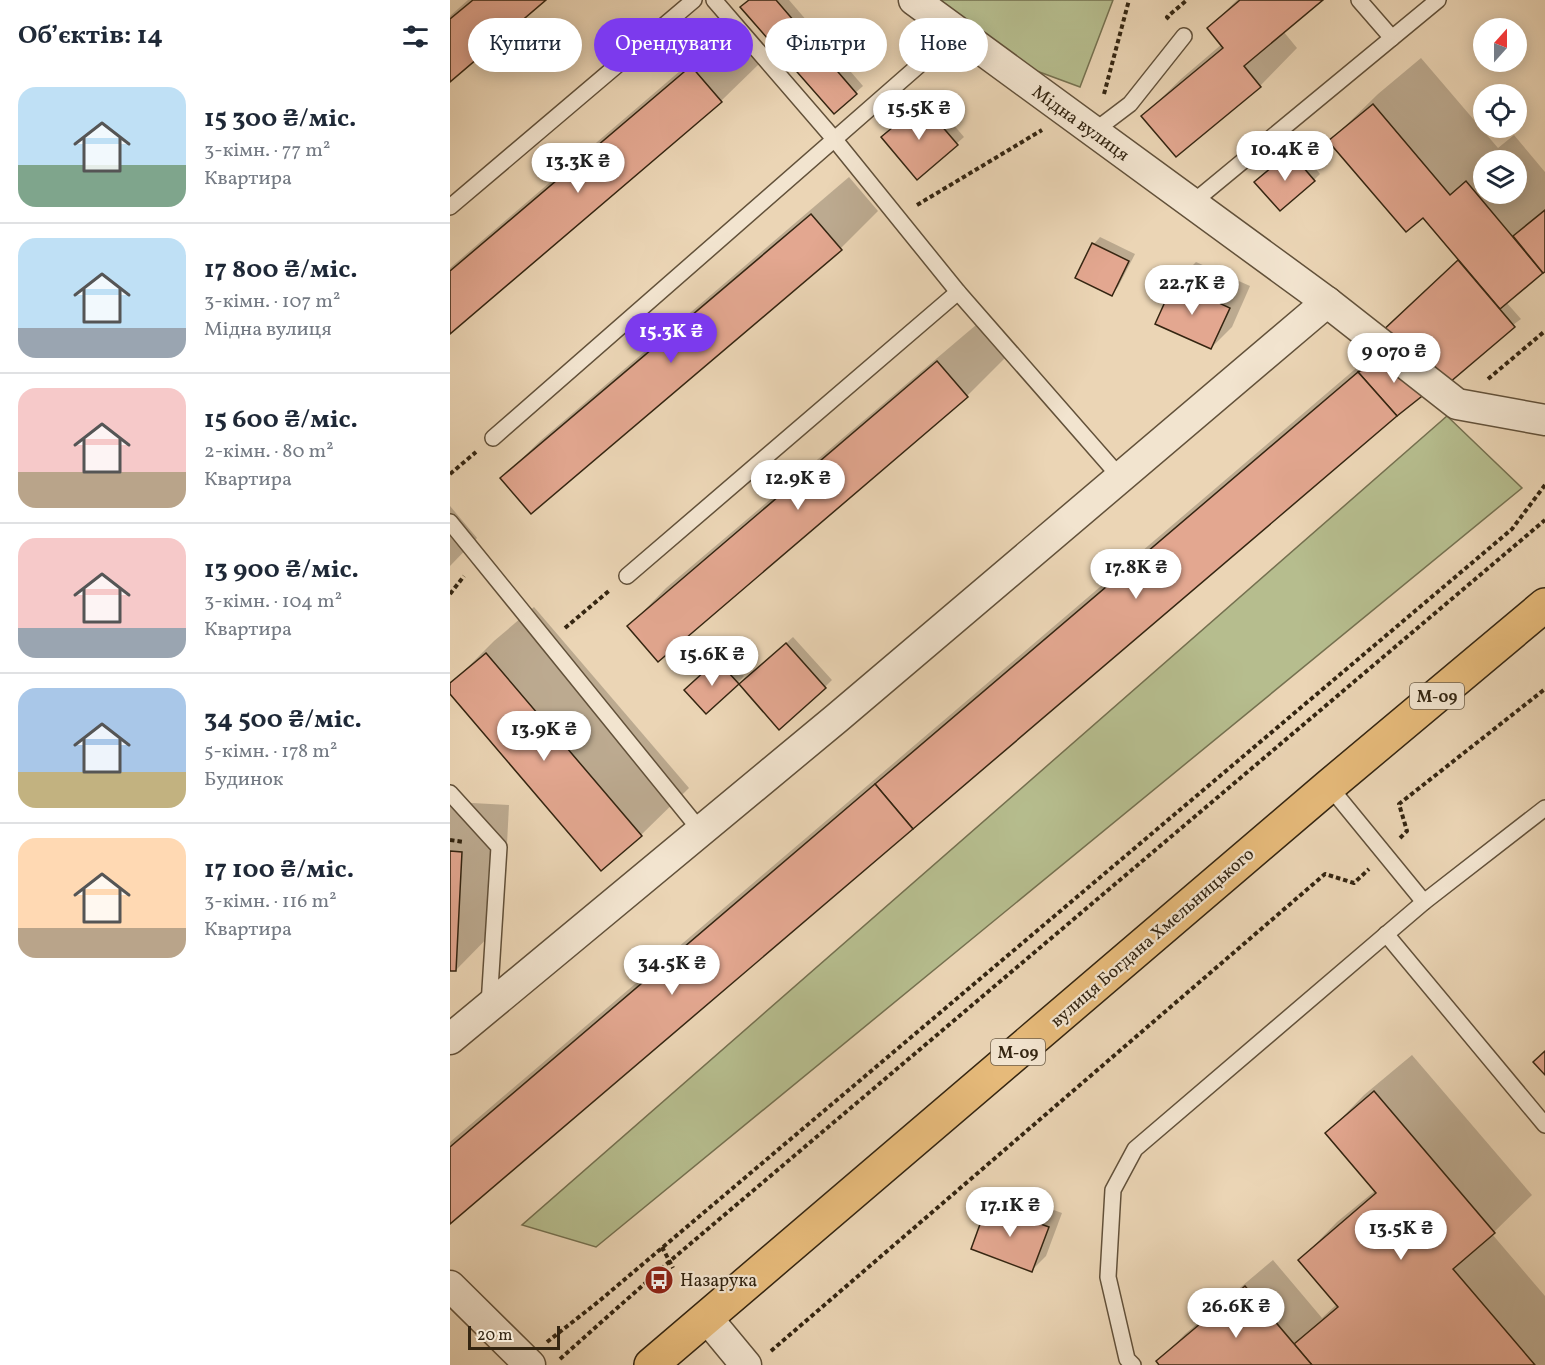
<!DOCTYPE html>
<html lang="uk">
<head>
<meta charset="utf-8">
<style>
  :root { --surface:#fff; --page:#f2f2f3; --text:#1f2937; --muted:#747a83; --line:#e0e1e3; --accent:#7c3aed }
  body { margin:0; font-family:Vollkorn,serif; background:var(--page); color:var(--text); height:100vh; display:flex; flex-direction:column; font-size:22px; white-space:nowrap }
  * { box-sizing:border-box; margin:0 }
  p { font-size:20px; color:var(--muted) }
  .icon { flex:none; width:33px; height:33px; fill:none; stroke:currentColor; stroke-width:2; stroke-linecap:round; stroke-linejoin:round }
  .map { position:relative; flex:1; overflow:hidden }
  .side { display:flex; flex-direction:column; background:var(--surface); width:450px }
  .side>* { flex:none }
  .top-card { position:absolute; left:18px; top:18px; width:570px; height:54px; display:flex; gap:12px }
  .needle { width:39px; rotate:21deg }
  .controls { position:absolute; left:1023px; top:18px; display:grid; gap:12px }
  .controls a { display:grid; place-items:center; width:54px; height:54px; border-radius:50%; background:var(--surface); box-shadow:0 3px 15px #0003; font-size:30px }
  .scale { position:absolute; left:18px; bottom:15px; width:92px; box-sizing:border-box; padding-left:6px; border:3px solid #342511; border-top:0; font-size:16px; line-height:21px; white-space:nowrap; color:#342511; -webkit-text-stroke:4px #f2e4cf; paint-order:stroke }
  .price { position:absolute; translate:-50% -51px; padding:0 14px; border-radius:21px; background:#fff; color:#222; font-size:20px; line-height:39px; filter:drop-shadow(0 2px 3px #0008) }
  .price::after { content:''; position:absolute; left:50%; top:36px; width:18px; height:14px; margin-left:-9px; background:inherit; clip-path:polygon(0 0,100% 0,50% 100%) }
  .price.selected { background:var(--accent); color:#fff }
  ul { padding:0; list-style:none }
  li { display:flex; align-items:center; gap:18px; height:150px; padding:0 18px }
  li+li { border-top:2px solid var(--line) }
  li span { display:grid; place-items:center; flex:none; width:168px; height:120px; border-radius:18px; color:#555 }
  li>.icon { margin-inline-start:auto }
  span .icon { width:72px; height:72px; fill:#fffc; stroke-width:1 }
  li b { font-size:26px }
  h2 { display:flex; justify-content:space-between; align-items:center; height:72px; padding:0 18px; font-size:26px }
  .chip { padding:0 21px; border-radius:27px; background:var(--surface); box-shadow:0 3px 15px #0003; font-size:21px; line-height:54px }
  .chip.selected { background:var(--accent); color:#fff }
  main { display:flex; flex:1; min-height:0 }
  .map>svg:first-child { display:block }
  .green { fill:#b6bd8e; stroke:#757150; stroke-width:1.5 }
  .shadow { fill:#0003; fill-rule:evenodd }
  .building { fill:#e3a790; stroke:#342511; stroke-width:1.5 }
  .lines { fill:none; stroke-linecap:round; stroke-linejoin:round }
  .lane-casing { stroke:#62513a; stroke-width:18 }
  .street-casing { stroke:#62513a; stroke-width:33 }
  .primary-casing { stroke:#342511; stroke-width:36 }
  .path { stroke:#342511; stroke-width:4; stroke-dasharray:4.5 3; stroke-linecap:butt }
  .lane { stroke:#f2e4cf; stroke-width:15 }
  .street { stroke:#f2e4cf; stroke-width:30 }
  .primary { stroke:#e6ba7a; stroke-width:33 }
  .labels { text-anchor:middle; stroke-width:4.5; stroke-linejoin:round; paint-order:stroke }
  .shield { fill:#f2e4cf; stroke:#6d5e4a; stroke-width:1.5 }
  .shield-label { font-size:16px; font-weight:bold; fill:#342511 }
  .street-label { font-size:18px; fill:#342511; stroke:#f2e4cf }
  .poi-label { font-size:18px; fill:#342511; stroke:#f2e4cf; text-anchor:start }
</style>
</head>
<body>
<main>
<section class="side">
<h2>Об’єктів: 14<svg class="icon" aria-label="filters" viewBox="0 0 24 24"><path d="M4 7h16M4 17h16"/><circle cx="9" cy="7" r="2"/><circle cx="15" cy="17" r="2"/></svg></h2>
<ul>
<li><span style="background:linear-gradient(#bfe0f5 65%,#7fa58c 0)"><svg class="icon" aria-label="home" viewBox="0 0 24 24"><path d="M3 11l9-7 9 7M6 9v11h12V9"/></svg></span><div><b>15 300 ₴/міс.</b><p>3-кімн. · 77 m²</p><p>Квартира</p></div></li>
<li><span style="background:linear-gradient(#bfe0f5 75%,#9aa5b1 0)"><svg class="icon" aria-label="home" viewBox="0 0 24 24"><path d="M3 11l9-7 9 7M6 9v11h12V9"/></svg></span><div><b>17 800 ₴/міс.</b><p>3-кімн. · 107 m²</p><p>Мідна вулиця</p></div></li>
<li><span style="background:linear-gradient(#f6c9c9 70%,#b9a48a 0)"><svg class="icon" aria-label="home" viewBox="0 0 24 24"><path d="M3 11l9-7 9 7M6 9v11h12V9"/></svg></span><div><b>15 600 ₴/міс.</b><p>2-кімн. · 80 m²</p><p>Квартира</p></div></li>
<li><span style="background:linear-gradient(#f6c9c9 75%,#9aa5b1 0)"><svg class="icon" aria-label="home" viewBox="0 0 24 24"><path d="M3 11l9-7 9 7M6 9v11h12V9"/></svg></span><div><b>13 900 ₴/міс.</b><p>3-кімн. · 104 m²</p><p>Квартира</p></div></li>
<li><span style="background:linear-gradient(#a9c7e8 70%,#c2b280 0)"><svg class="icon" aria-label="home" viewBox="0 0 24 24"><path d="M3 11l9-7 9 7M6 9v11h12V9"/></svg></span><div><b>34 500 ₴/міс.</b><p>5-кімн. · 178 m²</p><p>Будинок</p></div></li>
<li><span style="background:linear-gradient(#ffd9b3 75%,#b9a48a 0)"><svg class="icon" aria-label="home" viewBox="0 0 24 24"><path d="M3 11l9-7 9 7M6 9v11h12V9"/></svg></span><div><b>17 100 ₴/міс.</b><p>3-кімн. · 116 m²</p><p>Квартира</p></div></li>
</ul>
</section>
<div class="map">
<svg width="1095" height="1365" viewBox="0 0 1095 1365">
  <rect width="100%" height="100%" fill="#ebd5b5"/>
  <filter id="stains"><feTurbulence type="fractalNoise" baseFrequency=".00333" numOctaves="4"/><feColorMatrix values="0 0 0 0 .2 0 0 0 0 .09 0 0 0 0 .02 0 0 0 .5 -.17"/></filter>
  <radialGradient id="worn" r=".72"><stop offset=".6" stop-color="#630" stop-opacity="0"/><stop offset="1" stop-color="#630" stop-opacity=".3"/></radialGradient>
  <g class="green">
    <path d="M490,0H663L630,87L584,70Z"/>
    <path d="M997,416L1072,488L146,1247L72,1225Z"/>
  </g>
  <g class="shadow">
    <path d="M18,0H94L0,80V16Z"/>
    <path d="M300,0H339L413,86L384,112Z"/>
    <path d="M787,0H871L833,31L847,48L810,86L693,116L731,79L772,44L759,28Z"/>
    <path d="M279,29L309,64L271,101L0,332V268Z"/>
    <path d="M971,58L1048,148L1064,135L1095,172V270L1056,302L1071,319L987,381L946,415L0,1222V1142L938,341L931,335L1010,260L973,216L880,141L928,94ZM1034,160H1066V194H1034Z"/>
    <path d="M480,97L514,137L468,178L440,131Z"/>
    <path d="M847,146L870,174L864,180L813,175Z"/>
    <path d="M399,177L428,211L391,248L52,478L90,441Z"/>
    <path d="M650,237L685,254L668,287L662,294L627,277L644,244Z"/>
    <path d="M746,262L800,286L782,327L761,348L725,283Z"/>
    <path d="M526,325L555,358L517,396L208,660L179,626L216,588Z"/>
    <path d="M0,506L27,538L0,566Z"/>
    <path d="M84,607L239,788L191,835L151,869L0,692V685L44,641Z"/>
    <path d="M343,637L382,680L375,687L297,678Z"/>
    <path d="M274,654L294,676L288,683H242Z"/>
    <path d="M4,802L59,805L53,922L6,970L0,969V806Z"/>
    <path d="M962,1055L1082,1195L1042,1234L1095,1296V1365H711L708,1362L735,1334L823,1260L872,1318L887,1304L850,1260L887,1222L926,1190L877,1133L914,1095Z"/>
    <path d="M552,1191L612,1213L596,1256L582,1270L538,1206Z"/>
  </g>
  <g class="building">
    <path d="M23,0H96L0,82V19Z"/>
    <path d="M299,0H326L407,94L384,114L290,7Z"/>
    <path d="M790,0H873L794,66L811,87L726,157L691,116L773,48L757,28Z"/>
    <path d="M241,66L272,102L0,334V271Z"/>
    <path d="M472,103L508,145L467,180L431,137Z"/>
    <path d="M923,104L1000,195L1016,181L1093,273L1050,309L973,218L956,232L878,141Z"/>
    <path d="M840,152L865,181L830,211L804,182Z"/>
    <path d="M1095,210V272L1093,273L1063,236Z"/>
    <path d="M361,214L392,250L81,514L50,478Z"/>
    <path d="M642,243L679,261L662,296L625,278Z"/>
    <path d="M1008,260L1065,327L993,388L928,335Z"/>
    <path d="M724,282L780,308L761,349L705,324Z"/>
    <path d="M937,355L981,389L947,416L908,372Z"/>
    <path d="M487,361L518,397L208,662L177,626Z"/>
    <path d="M908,372L947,416L463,829L425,784Z"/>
    <path d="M336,643L376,688L329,730L289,684Z"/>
    <path d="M36,653L192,836L151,871L0,694V683Z"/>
    <path d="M267,660L289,684L256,714L234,690Z"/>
    <path d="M425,784L463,829L0,1224V1147Z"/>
    <path d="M0,851L12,852L6,971H0Z"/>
    <path d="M1095,1051V1075L1083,1062Z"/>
    <path d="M924,1091L1045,1233L1003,1269L1085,1365H862L844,1344L888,1307L848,1260L926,1193L875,1133Z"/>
    <path d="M537,1205L599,1227L582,1272L521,1249Z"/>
    <path d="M795,1286L862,1365H709L706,1361Z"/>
  </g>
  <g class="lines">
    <g class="lane-casing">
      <g id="lane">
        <path d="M264,0L385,140L508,292L670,477"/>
        <path d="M909,0L942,38"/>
        <path d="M643,132L680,104L734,36"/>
        <path d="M741,204L988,0"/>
        <path d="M0,207L244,0"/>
        <path d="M43,438L507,32"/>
        <path d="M0,522L250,830"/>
        <path d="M177,576L508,292"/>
        <path d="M879,786L974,902"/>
        <path d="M0,793L49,847L39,1005"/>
        <path d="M936,934L1095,1125"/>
        <path d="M683,1365L677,1359L658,1277L663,1190L685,1149L974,902L1095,808"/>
      </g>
    </g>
    <g class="street-casing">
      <g id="street">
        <path d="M464,0L877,302L1007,404L1095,420"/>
        <path d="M0,1039L387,718L877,302"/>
        <path d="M0,1286L80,1365"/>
        <path d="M257,1318L296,1365"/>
      </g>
    </g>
    <g class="primary-casing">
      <path id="primary" d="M201,1365L879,786L1095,605"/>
    </g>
    <g class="path">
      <path d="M719,19L717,17L737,0"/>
      <path d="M654,94L679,0"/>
      <path d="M467,205L592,130"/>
      <path d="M1038,379L1095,331"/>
      <path d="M0,474L26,452"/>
      <path d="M0,594L14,576"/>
      <path d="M115,628L160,590"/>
      <path d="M950,838L957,831L949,804L1095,689"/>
      <path d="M0,840L14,842"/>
      <path d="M212,1247L223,1268"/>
      <path d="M97,1342L148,1302L1062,529L1095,485"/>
      <path d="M321,1351L875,874L904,883L919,869"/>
      <path d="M110,1359L220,1261L1095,520"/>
    </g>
    <use href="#lane" class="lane"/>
    <use href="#street" class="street"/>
    <use href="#primary" class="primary"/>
  </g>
  <defs>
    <g id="bus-disc" transform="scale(1.5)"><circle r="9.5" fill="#8f2418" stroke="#f2e4cf"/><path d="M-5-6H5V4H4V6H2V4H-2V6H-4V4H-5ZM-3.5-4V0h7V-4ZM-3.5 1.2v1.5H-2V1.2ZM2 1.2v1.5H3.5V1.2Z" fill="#fff"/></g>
  </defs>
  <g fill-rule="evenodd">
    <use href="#bus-disc" x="209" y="1280"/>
  </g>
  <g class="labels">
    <g class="shield">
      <rect x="960" y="683" width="54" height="26" rx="4.5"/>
      <rect x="541" y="1039" width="54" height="26" rx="4.5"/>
    </g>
    <g class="shield-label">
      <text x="987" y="702">М-09</text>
      <text x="568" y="1058">М-09</text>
    </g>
    <g class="street-label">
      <text transform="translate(631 123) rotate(36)" y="6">Мідна вулиця</text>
      <text transform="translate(702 937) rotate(-41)" y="6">вулиця Богдана Хмельницького</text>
    </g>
    <g class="poi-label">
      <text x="230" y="1286">Назарука</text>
    </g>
  </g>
  <rect width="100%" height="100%" filter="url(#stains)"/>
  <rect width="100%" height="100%" fill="url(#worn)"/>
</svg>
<div class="controls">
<a><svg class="needle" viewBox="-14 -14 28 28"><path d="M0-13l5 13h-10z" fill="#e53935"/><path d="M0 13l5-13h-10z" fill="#747a83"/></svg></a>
<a><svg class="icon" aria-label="locate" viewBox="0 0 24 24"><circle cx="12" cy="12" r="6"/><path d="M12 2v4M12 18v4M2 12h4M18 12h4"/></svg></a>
<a><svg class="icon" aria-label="layers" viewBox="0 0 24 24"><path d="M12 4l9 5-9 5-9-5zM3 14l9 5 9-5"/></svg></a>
</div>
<div class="scale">20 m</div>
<b class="price" style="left:469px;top:141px">15.5K ₴</b>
<b class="price" style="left:835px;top:182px">10.4K ₴</b>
<b class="price" style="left:128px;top:194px">13.3K ₴</b>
<b class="price" style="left:742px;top:316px">22.7K ₴</b>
<b class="price selected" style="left:221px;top:364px">15.3K ₴</b>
<b class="price" style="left:944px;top:384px">9 070 ₴</b>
<b class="price" style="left:348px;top:511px">12.9K ₴</b>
<b class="price" style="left:686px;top:600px">17.8K ₴</b>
<b class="price" style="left:262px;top:687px">15.6K ₴</b>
<b class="price" style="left:94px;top:762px">13.9K ₴</b>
<b class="price" style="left:222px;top:996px">34.5K ₴</b>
<b class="price" style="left:560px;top:1238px">17.1K ₴</b>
<b class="price" style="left:951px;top:1261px">13.5K ₴</b>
<b class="price" style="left:786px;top:1339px">26.6K ₴</b>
<div class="top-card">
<a class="chip">Купити</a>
<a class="chip selected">Орендувати</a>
<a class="chip">Фільтри</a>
<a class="chip">Нове</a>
</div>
</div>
</main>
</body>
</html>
